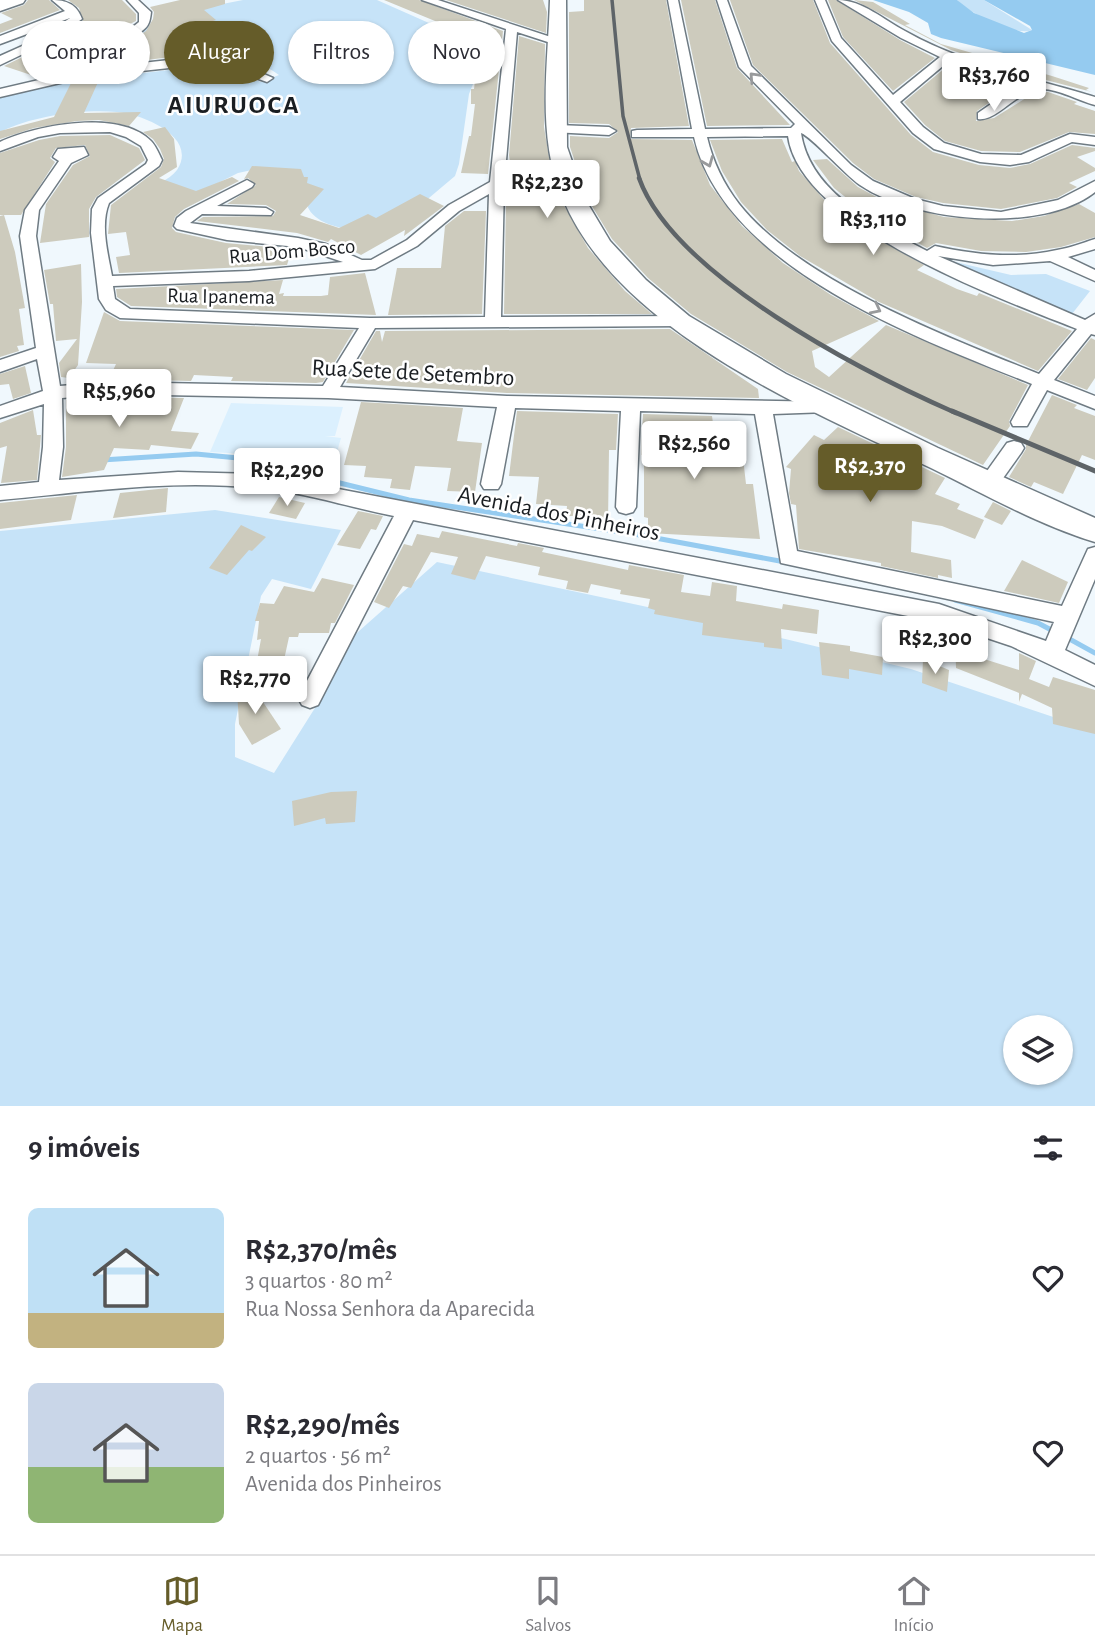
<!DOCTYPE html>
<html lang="pt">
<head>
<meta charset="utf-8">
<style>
  :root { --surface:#fff; --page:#f7f7f7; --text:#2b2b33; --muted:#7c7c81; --line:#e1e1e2; --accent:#655c29 }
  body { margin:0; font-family:"Alegreya Sans",sans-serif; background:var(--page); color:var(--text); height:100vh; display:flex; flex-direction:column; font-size:26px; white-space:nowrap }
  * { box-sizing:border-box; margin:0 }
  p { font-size:23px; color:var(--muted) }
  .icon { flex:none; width:38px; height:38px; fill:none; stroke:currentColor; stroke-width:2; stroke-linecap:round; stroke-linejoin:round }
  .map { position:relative; height:1106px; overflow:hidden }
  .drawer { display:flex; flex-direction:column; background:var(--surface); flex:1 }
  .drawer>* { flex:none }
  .hud { position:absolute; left:21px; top:21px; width:700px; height:63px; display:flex; gap:14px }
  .tools { position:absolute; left:1003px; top:1015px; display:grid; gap:14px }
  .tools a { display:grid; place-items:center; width:70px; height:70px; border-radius:50%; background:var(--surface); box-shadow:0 2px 5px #0004; font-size:35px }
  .price { position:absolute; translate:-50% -60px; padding:0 16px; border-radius:7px; background:#fff; color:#222; font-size:23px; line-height:46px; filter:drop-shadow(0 2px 4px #0008) }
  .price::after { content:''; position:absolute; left:50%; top:42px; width:21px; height:16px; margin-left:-10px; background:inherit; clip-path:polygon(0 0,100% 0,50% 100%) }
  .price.selected { background:var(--accent); color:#fff }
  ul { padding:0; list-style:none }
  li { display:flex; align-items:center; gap:21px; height:175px; padding:0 28px }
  li span { display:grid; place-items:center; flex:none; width:196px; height:140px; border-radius:10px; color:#555 }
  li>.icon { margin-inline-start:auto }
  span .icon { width:84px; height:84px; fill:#fffc; stroke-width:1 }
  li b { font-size:30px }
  h2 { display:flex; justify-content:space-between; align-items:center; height:84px; padding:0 28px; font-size:30px }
  .pill { padding:0 24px; border-radius:32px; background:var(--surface); box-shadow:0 2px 5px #0004; font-size:24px; line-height:63px }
  .pill.selected { background:var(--accent); color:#fff }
  .tabs { display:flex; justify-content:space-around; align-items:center; height:98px; border-top:2px solid var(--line); background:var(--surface); font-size:19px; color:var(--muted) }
  .tabs a { display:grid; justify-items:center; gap:4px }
  .tabs .selected { color:var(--accent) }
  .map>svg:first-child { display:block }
  .built { fill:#dbf0fe }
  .green { fill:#c6e3f8; fill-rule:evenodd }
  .water { fill:#95cbf0 }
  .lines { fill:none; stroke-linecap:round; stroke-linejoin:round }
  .stream { stroke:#95cbf0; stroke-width:5 }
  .building { fill:#cdcbbd }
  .street-casing { stroke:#6f7b83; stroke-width:3 }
  .secondary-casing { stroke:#6f7b83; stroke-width:3 }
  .street { fill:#fff; fill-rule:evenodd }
  .secondary { fill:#fff; fill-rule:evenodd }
  .rail-far2 { stroke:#5e6468; stroke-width:3.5 }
  .rail-far1 { stroke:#5e6468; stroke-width:4.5 }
  .rail { stroke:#5e6468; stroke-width:5 }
  .oneway { stroke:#989a9c }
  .labels { text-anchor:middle; stroke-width:5; stroke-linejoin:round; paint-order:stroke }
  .far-street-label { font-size:21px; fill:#1a1e22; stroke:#fff }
  .street-label { font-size:24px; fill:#1a1e22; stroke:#fff }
  .far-district-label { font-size:26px; font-weight:bold; letter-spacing:2px; fill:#1a1e22; stroke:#fff }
</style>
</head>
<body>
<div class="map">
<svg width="1095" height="1106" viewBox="0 0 1095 1106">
  <rect width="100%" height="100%" fill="#f0f8fd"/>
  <path class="built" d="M231,403L343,407L335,436H325L341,438L335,459L210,452Z"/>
  <g class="green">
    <path d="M243,0H377L447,31L475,61L477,74L469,94L459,164L455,176L423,203L350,230C334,226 311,222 306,202L252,170L238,173L162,211L141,193C151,187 170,180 177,170C199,136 141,114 117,112C81,109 33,116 0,132V97L64,82L187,68L230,71L261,82L279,75C235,43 170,56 121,63C103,65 90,71 74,63L132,35L166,15Z"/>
    <path d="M957,0H984L1032,30C1015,37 969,13 957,0Z"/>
    <path d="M951,261L1011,275L1046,274L1090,291L1072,314Z"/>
    <path d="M215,510L341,530L311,589L272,579L261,596L235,724V757L274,773L325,692L332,672L350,639L437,562L685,615L911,669L1095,731V1106H0V531ZM1015,1027H1060V1073H1015Z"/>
  </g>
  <path class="water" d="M873,0H957L974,13L1024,33L1032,30L1030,26L984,0H1095V75L941,38L931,34L928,23L909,12Z"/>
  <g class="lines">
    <g class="stream">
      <path d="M102,460L196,454L238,458L409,500L634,534L785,562"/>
      <path d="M955,600L1038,623L1055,632"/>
      <path d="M1064,636L1095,653"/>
    </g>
  </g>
  <g class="building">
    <path d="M28,0H49L60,10L0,33V24L13,19L1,13L24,5Z"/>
    <path d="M68,0H122L136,14V21L40,68L38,75L34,76L4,66L49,44L83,21L79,8Z"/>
    <path d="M180,0H225V4L204,10L216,20L194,27L198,32L185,35L196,54L72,69L124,45L146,31L153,19L154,12L150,7Z"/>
    <path d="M384,0H419L503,31L488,174L461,173L469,136H471L475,104H471V89H474L478,56H465L464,46H449L452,28Z"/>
    <path d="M446,0H543L547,12L546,33Z"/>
    <path d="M584,0H666L689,126L631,128L630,139L692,140L710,185L742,226L783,263L831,295L879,321L812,351L815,367L829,377L886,325L1028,385L1009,421L1010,426L983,465L787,372L691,314L648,278L612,239L587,198L570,147V136L609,138L618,132L609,124L569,123V12L584,11Z"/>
    <path d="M681,0H715L737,68L790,125L707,126Z"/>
    <path d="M730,0H813L830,43L911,135L933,152L979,165L1010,168L1030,164L1072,145L1095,148V151L1077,157L1095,168V171L1069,183L1077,187L1057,198L1001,209L943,203L916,197L874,179L853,163L753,65Z"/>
    <path d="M828,0H836L900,40L935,58L893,91L843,37Z"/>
    <path d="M854,0L873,2L910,24L905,25L941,44L1052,76L1089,88L1086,90L1092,92L1023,74L951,50Z"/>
    <path d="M519,36L545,44L544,127L552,176L561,200L588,248L625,291L652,314H504L506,200H515L509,155Z"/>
    <path d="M951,63L1020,85L1006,91L977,111L976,121L994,118L1034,93L1048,92L1077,102L1074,104L1095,111V134L1069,132L1020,152L981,151L945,141L925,125L904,102Z"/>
    <path d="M140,74L99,80L84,113L141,112L129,126L99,120L77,121L34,128L0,139V131L54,117L71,83Z"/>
    <path d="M165,127L174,139L177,167L159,178L196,191L232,177L239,181L184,209L175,217L172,228L176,232L226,243L292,249L287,265L119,273L116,257L130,255L126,232L108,234L111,205L161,167L164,159L160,149L153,139L143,132Z"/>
    <path d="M110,135L139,148L145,160L96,197L89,209V237L40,243L46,204L73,165L90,156L85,145L56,148L50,158L55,162L21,215H0V153L39,140L60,136Z"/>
    <path d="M782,139L792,162L795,161L799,171L826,202L863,231L924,265L917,270L957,289L977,296L979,293L1072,331L1038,371L879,302L800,256L767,230L741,202L722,171L710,140Z"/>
    <path d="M827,159L858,187L882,200L944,217L1012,221L1044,216L1079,204L1095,213V237L1061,247L1026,252L981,251L936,243L927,248L869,216L834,188L813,160Z"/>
    <path d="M252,166L301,169L304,177H308L307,183L324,189L300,215L339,228L368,214L376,218L420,194L444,206L404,236L405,230L361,255L331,239L328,242L297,233L197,221L203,217L273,216L276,211L266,205L227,204L256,185L248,178L244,179Z"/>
    <path d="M464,211H486L482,314L388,315L397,268H441L445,226Z"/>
    <path d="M4,215L15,252L25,308L19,309L24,345L17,346L19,351L0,357V216Z"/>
    <path d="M81,264L82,302L78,365L69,378L61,377L59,363L77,339L56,341L53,304H50L44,270Z"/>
    <path d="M365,273L376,315L131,306L117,297L116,289L283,280L279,294L284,293L283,296H321L328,295L330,277Z"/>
    <path d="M104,312L120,321L354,330L323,382L316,383L231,381L233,377L194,375L191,381L109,379L116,364L86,363Z"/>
    <path d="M670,329L758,389L759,398L507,393L346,383L376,331H380L382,342L385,331Z"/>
    <path d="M1091,338L1095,340V378L1087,390L1058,379Z"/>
    <path d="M25,366L31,393L13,399L9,384L0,385V374Z"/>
    <path d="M1052,395L1077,405L1074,408L1095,416V460L1082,455L1063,494L1034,482L1031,487L1009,477L1026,449V445Z"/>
    <path d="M108,397L184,398L171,431L199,433L191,449L151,445L149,450L114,448L104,470L62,477L66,447V400Z"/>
    <path d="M361,402L463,408L457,441L482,443L475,492L447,491L451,468L415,466L410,490L390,488L392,479L364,477L366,466L344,465Z"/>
    <path d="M33,410L37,435H41L37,480L1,483L7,446L0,448V423Z"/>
    <path d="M517,411L618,414L616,450H609L608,523L575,520L576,516H566L567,506L536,504L539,477L509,476Z"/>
    <path d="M643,414L712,416L715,438H719L722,458H743L746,484H753L760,539L648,533V518L644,517V455H641Z"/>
    <path d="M838,427L945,478L935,494L960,504L957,509L984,520L975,539L942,526L912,521L911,552L951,560L952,578L938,575V578L881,566V563L799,549L796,505L791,504L789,493L791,469L786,467L814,435L824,440Z"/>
    <path d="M168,488L166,512L113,518L120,493Z"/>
    <path d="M77,495L71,520L0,529V503Z"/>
    <path d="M279,497L305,503L296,519L269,513Z"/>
    <path d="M993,502L1011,511L1002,525L984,517Z"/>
    <path d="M358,511L383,516L376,530L371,529L360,549L337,545Z"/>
    <path d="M241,525L266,537L252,551L249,550L227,575L209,568Z"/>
    <path d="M442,531L517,546L518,543L544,548L542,552L628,570L629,565L684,575L681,592L710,596L712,582L737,586L736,601L782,609L783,604L819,610L817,634L781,629L782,649L764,647V643L702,635L703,623L654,614L655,610L648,608L650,599L620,594L621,590L591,584L588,593L566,589L568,581L538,575L540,567L486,556L475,580L451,574L458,557L431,552L411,588L403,586L389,608L374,602L404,544L412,546L417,534L439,538Z"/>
    <path d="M1022,560L1068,582L1059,603L1004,591Z"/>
    <path d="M322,578L354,585L335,623H331L329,633H299L298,637H289L284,660H280L275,683H253L261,639L257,640L259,621H255L260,603L274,604L284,586L314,592Z"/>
    <path d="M886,617L913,623V645L884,639Z"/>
    <path d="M955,635L983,643L984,659L1019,670V653L1036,661L1029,679L1049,687L1053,677L1095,690V734L1053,724L1052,708L1022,694L1019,702V693L956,668Z"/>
    <path d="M819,642L850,646V651L883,657L882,675L849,669V679L822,675Z"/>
    <path d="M923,659L949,670L947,692L922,683Z"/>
    <path d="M253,687L281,729L252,745L239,724L237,690Z"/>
    <path d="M357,791L355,822L326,824L325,818L294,826L292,801L331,792Z"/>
  </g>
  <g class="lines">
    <g class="street-casing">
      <g id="street">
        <path d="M52,0C66,0 77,4 82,19L48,42L0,65V56L40,38L70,18L0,44V36L65,11Z"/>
        <path d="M127,0H138L151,12C150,21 149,26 142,31C129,42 54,78 41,76V70L134,26L139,22V13Z"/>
        <path d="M422,0H438L563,41L557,45L517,32L504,184L501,317L681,316L689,321L681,326L375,328L340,387L507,396L834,402L837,406L828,412L773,414L797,551L1062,606L1088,549L1095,547V579L1065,650L1095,665V686L1011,646L939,622L413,520L318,705L310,708L302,705L298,698L394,516C348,507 304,492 257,488C172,479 85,492 0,500V486L39,482L43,447L44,404L0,418V406L43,391L37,359L0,372V360L36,348L20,236L25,210L59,161L53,157L58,149L84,147L88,155L71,163L39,210L36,236L60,386L108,382L323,386L359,328L120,318L106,310L99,299L91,233L92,209L98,198L146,164L148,160L141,146L126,137L110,132L60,133L38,137L0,151V142C36,125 119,109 151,141C156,146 159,154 162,160L159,166L109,203C100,225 108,254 112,276L249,271L343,262L298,247L227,240L177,229L174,226L177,218L186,211L247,180L254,184L252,187L217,206L266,208L273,212L271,215L202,214L190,223L298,238L326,244L362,260H371L407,240L449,205L490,182L506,29ZM489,194L485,317L370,318L130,309L115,299L113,286L249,281L375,269L417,246L459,211ZM108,394L328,398L497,407L481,484L484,489H498L501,484L515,408L621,411L616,507L619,512L626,514L633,512L636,507L640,411L755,414L781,563L1054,622L1046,641L939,604L260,474L178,472L59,480L63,447L62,398Z"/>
        <path d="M668,0H678L705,129L791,128L795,124L739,67L717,0H727L751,66L851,165L873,181L915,199L943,206L1001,212L1058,200L1095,181V192C1042,234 914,222 860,185C844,174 812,137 801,133C810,194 878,225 927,251L935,246C976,255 1016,259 1057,250C1070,248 1082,243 1095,239V249L1068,257L1095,270V281L1050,261L993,265L938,256L1085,320L1095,314V335L1091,334L1054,380L1095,396V409L1047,390L1027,426H1013L1011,422L1032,384C920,339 724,268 694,137H632V131L637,130L692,129ZM788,136C800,226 1001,299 1077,329L1039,374C949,338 800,281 739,204C723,183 713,162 707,137Z"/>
        <path d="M815,0H825L841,38L893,95L940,57L901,38L838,0C862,0 884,20 905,31C963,64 1032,78 1095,97V105C1079,101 1059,89 1042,89C1019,88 997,122 978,119V113L1007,93L1028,85L950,60L900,102L923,127L944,143L981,154L1021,155L1070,134L1095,137V145L1072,142L1029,162L1010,165L980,162L934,149L913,133L832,41Z"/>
        <path d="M197,57L231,60L273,78L267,82L225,67L197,65L86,77L0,97V89L86,69Z"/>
        <path d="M557,125L609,127L616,131L609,135L552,132L550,129Z"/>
        <path d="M1014,441L1021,443L1024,448L1021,453L996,488H982L979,483L982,478L1007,443Z"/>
      </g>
    </g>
    <g class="secondary-casing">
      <g id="secondary">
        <path d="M0,0H25L23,3L0,11Z"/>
        <path d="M550,0H566L567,147L585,199L610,241L646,280L689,316L786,374L938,448L1095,518V542C1041,526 982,493 931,468C808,409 619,332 563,199C536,138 548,65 550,0Z"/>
      </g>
    </g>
    <use href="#street" class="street"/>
    <use href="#secondary" class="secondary"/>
    <path class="rail-far2" d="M612,0L623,116L640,180"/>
    <path class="rail-far1" d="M639,178C674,276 865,373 956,413"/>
    <path class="rail" d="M952,411L1095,471"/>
  </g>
  <defs><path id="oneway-chevron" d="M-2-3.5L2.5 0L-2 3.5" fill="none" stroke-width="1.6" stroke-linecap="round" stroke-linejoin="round" transform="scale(1.75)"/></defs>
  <g class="oneway">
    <use href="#oneway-chevron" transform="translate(754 77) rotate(-133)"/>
    <use href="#oneway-chevron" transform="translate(708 162) rotate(68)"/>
    <use href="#oneway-chevron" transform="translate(876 309) rotate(27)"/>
  </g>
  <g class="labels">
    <g class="far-street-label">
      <text transform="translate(292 251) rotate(-5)" y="7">Rua Dom Bosco</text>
      <text transform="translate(221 296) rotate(1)" y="7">Rua Ipanema</text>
    </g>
    <g class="street-label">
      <text transform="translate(413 372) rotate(3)" y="8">Rua Sete de Setembro</text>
      <text transform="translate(559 513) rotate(11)" y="8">Avenida dos Pinheiros</text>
    </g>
    <g class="far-district-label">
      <text x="234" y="113">AIURUOCA</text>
    </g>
  </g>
</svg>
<div class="tools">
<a><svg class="icon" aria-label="layers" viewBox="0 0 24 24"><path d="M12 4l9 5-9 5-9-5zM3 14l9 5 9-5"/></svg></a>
</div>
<b class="price" style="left:994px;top:113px">R$3,760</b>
<b class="price" style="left:547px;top:220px">R$2,230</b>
<b class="price" style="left:873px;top:257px">R$3,110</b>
<b class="price" style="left:119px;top:429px">R$5,960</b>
<b class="price" style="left:694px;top:481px">R$2,560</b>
<b class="price selected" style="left:870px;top:504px">R$2,370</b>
<b class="price" style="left:287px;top:508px">R$2,290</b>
<b class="price" style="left:935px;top:676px">R$2,300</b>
<b class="price" style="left:255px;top:716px">R$2,770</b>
<div class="hud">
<a class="pill">Comprar</a>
<a class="pill selected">Alugar</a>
<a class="pill">Filtros</a>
<a class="pill">Novo</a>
</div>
</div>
<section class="drawer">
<h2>9 imóveis<svg class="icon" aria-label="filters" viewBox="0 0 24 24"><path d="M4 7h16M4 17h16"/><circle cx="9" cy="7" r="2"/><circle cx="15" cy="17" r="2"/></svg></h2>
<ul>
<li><span style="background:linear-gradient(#bfe0f5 75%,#c2b280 0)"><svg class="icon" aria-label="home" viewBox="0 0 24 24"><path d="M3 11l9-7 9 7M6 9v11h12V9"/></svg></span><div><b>R$2,370/mês</b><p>3 quartos · 80 m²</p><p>Rua Nossa Senhora da Aparecida</p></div><svg class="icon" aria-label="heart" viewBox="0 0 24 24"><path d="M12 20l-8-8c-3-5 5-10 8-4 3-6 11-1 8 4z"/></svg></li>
<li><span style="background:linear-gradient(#c9d6e8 60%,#8fb573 0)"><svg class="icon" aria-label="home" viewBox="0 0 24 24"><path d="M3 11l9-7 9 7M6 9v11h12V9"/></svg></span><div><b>R$2,290/mês</b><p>2 quartos · 56 m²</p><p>Avenida dos Pinheiros</p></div><svg class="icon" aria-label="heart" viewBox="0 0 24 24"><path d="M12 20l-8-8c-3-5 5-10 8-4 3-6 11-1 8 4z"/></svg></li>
</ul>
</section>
<nav class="tabs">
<a class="selected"><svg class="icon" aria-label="map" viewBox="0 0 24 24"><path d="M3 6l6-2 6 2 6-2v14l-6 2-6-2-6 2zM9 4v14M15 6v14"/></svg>Mapa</a>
<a><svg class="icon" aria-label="saved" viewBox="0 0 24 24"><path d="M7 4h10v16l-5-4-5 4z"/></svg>Salvos</a>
<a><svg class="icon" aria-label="home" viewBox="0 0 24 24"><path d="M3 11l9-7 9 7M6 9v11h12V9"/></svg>Início</a>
</nav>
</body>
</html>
